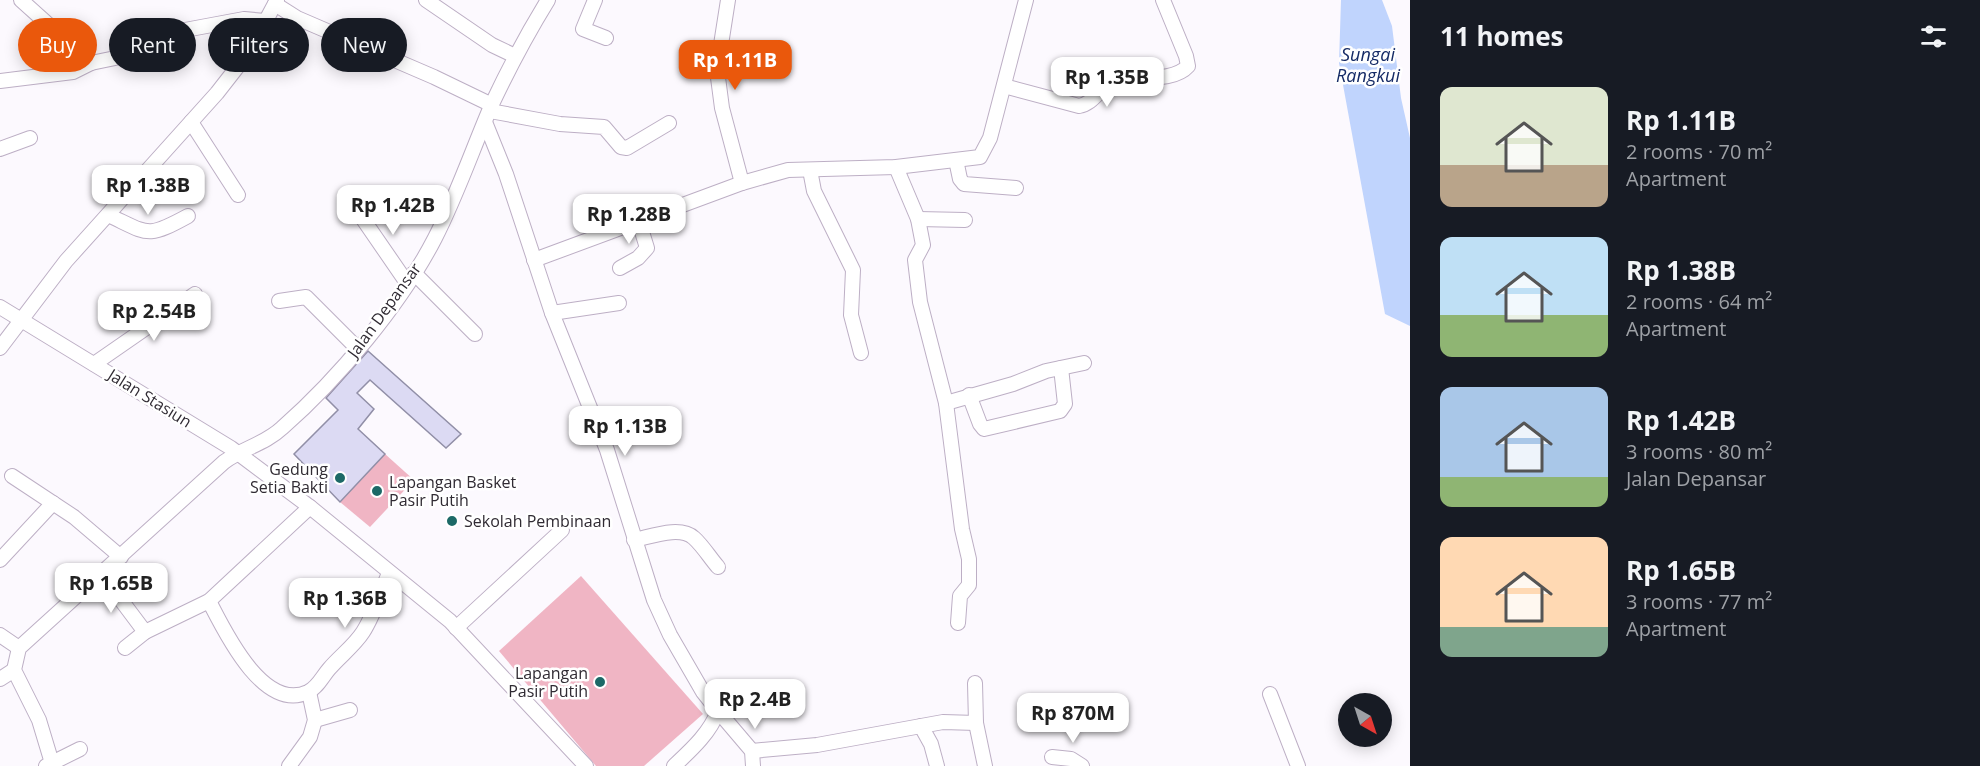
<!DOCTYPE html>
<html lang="en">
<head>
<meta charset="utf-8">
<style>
  :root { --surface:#171b24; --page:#242831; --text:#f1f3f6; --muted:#9ea1a6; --accent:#ea580c }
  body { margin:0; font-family:"Open Sans",sans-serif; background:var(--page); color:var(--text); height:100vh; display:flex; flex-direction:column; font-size:22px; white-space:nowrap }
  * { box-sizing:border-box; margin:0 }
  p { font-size:20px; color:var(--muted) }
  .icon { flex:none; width:33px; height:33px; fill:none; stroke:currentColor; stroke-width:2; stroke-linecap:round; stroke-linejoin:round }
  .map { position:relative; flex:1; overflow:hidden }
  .side { display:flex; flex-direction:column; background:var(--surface); width:570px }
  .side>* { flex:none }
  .top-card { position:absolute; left:18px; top:18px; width:570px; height:54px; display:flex; gap:12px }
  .needle { width:39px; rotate:141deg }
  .buttons { position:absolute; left:1338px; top:693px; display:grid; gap:12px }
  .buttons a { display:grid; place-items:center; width:54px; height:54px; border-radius:50%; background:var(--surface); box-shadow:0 3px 15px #0003; font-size:30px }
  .price { position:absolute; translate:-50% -51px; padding:0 14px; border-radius:12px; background:#fff; color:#222; font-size:20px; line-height:39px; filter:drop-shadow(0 2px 3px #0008) }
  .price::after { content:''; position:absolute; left:50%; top:36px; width:18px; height:14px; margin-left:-9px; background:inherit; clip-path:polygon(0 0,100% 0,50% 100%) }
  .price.on { background:var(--accent); color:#fff }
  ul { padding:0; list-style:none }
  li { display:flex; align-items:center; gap:18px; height:150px; padding:0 30px }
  li span { display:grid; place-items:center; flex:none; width:168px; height:120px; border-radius:12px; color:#555 }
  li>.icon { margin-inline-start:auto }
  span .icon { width:72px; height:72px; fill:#fffc; stroke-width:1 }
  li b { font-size:26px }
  h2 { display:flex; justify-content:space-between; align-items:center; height:72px; padding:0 30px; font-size:26px }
  .tag { padding:0 21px; border-radius:27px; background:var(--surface); box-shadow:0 3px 15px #0003; font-size:21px; line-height:54px }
  .tag.on { background:var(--accent); color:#fff }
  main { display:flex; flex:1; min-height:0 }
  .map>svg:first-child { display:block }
  .green { fill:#f0b5c4 }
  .water { fill:#c0d4fd }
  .building { fill:#dcdaf3; stroke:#918fa7; stroke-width:1.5 }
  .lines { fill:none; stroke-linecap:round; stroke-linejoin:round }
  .minor-casing { stroke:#bdafc5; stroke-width:16 }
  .minor { stroke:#fff; stroke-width:14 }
  .poi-dot { fill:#1c6967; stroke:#fff; stroke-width:2 }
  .labels { text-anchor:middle; stroke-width:5; stroke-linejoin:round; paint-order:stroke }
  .street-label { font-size:16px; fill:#302b33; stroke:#fff }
  .poi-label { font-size:16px; fill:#302b33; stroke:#fff; text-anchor:end }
  .water-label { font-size:18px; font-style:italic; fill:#152b66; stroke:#fff }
</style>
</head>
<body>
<main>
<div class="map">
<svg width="1410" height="766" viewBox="0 0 1410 766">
  <rect width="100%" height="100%" fill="#fcf9fe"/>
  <g class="green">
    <path d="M385,454L414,480L370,527L340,502Z"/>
    <path d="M581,576L703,714L644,766H596L499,651Z"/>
  </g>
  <path class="water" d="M1341,0H1382L1392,26L1401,98L1410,138V326L1385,314L1339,63Z"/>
  <path class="building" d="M368,351L461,434L446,448L370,380L357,393L374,409L358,429L385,454L340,502L294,454L338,410L326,398Z"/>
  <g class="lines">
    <g class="minor-casing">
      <g id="minor">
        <path d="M21,0L91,63"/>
        <path d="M426,0L492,45L515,56"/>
        <path d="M595,0L583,29L606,38"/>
        <path d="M728,0L717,70L722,108L742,183"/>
        <path d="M275,4L297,18L434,77L492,105"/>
        <path d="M0,81L73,72L91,63L120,57L157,39L185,30L244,19L265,21"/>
        <path d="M1004,86L1079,106C1095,103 1099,87 1114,82C1134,76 1173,83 1188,66L1186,56L1163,0"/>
        <path d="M490,111L560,124L604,127L621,147L627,148L669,123"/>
        <path d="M191,122L238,195"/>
        <path d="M485,122L506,174L552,313L607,450L654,600L670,635L703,692L718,711C710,733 691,750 674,766"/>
        <path d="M0,149L30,138"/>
        <path d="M956,160L960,179L964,184L1016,188"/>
        <path d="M896,167L918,219L923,245L915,260L920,302L946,403L962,529L969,559V585L960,596L958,623"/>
        <path d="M810,170L814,191L853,270L851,315L861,353"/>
        <path d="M354,206L407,283"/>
        <path d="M108,215C149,234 146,239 188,216"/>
        <path d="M918,219L965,220"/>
        <path d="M534,260L742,183L788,170L896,167L980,157L990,138L1026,0"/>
        <path d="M620,268L638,258L647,248L639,222"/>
        <path d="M414,273L475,334"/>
        <path d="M279,301L306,297L358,349"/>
        <path d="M0,307L231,448L310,507L450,621L586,766"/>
        <path d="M552,313L619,303"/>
        <path d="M0,348L66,261L217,93L249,52L277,0"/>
        <path d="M94,364L195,294"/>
        <path d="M969,395L980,424L984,429L1060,411L1065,404L1061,368"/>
        <path d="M946,403L1013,384L1046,371L1084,363"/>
        <path d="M12,476L74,517L121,557"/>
        <path d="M634,540C650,537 680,525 694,538C703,546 710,558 718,567"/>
        <path d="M0,560L53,503"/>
        <path d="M98,577L118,596L145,632"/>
        <path d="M209,601C224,630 263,713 308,692C318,687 322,677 329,669C340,656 354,646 363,632C374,615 381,592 389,573"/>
        <path d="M456,628L562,530"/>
        <path d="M0,635L19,648"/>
        <path d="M125,648L145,632L209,601L310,507"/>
        <path d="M0,679L14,670"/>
        <path d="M975,683L976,723L985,766"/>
        <path d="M1270,694L1298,766"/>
        <path d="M718,711L752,751L753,766"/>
        <path d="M315,720L350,710"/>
        <path d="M921,726L931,744L937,766"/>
        <path d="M752,751L817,745L943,722L976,723"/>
        <path d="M1052,757L1071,759L1082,766"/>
        <path d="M46,766L52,763L39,720L14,670L19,648L224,462C243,448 265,444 282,428C338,379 401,304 435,238C457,195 473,148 492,104C509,68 527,34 548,0"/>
        <path d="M52,766V763L80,749"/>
        <path d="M289,766L310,737L315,720L309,692"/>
      </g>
    </g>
    <use href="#minor" class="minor"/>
  </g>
  <g class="poi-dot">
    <circle cx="340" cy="478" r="6"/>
    <circle cx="377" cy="491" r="6"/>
    <circle cx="452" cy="521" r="6"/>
    <circle cx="600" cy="682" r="6"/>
  </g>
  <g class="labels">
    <g class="street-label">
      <text transform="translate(384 310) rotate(-54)" y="6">Jalan Depansar</text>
      <text transform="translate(150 398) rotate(32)" y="6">Jalan Stasiun</text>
    </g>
    <g class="poi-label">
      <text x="328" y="475">Gedung<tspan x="328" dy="18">Setia Bakti</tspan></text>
      <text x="389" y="488" text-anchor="start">Lapangan Basket<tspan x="389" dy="18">Pasir Putih</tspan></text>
      <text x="464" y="527" text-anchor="start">Sekolah Pembinaan</text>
      <text x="588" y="679">Lapangan<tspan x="588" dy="18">Pasir Putih</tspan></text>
    </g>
    <g class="water-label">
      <text x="1368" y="61">Sungai<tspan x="1368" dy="21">Rangkui</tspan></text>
    </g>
  </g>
</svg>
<div class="buttons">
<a><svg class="needle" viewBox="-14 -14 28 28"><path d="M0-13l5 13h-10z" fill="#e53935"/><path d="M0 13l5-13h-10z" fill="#9ea1a6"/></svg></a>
</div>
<b class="price on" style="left:735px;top:91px">Rp 1.11B</b>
<b class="price" style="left:1107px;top:108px">Rp 1.35B</b>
<b class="price" style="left:148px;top:216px">Rp 1.38B</b>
<b class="price" style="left:393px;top:236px">Rp 1.42B</b>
<b class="price" style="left:629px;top:245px">Rp 1.28B</b>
<b class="price" style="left:154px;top:342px">Rp 2.54B</b>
<b class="price" style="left:625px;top:457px">Rp 1.13B</b>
<b class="price" style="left:111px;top:614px">Rp 1.65B</b>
<b class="price" style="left:345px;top:629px">Rp 1.36B</b>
<b class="price" style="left:755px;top:730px">Rp 2.4B</b>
<b class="price" style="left:1073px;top:744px">Rp 870M</b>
<div class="top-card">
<a class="tag on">Buy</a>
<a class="tag">Rent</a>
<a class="tag">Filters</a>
<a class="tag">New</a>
</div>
</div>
<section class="side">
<h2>11 homes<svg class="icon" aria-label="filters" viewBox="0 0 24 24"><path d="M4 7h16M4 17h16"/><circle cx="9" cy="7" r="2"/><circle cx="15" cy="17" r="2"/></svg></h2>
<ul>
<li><span style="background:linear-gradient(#dfe7d0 65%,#b9a48a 0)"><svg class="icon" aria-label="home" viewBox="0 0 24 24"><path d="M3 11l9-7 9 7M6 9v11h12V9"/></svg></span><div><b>Rp 1.11B</b><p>2 rooms · 70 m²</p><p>Apartment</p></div></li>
<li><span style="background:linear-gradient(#bfe0f5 65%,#8fb573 0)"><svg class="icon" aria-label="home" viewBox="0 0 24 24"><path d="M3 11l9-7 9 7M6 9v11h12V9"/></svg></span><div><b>Rp 1.38B</b><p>2 rooms · 64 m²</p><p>Apartment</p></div></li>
<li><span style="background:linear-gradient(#a9c7e8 75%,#8fb573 0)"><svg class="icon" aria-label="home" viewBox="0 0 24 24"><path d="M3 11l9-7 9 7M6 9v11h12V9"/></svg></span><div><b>Rp 1.42B</b><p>3 rooms · 80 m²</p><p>Jalan Depansar</p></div></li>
<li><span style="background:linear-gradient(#ffd9b3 75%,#7fa58c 0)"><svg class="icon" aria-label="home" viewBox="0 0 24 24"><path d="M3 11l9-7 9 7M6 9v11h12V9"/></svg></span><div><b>Rp 1.65B</b><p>3 rooms · 77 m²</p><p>Apartment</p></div></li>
</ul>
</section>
</main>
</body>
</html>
